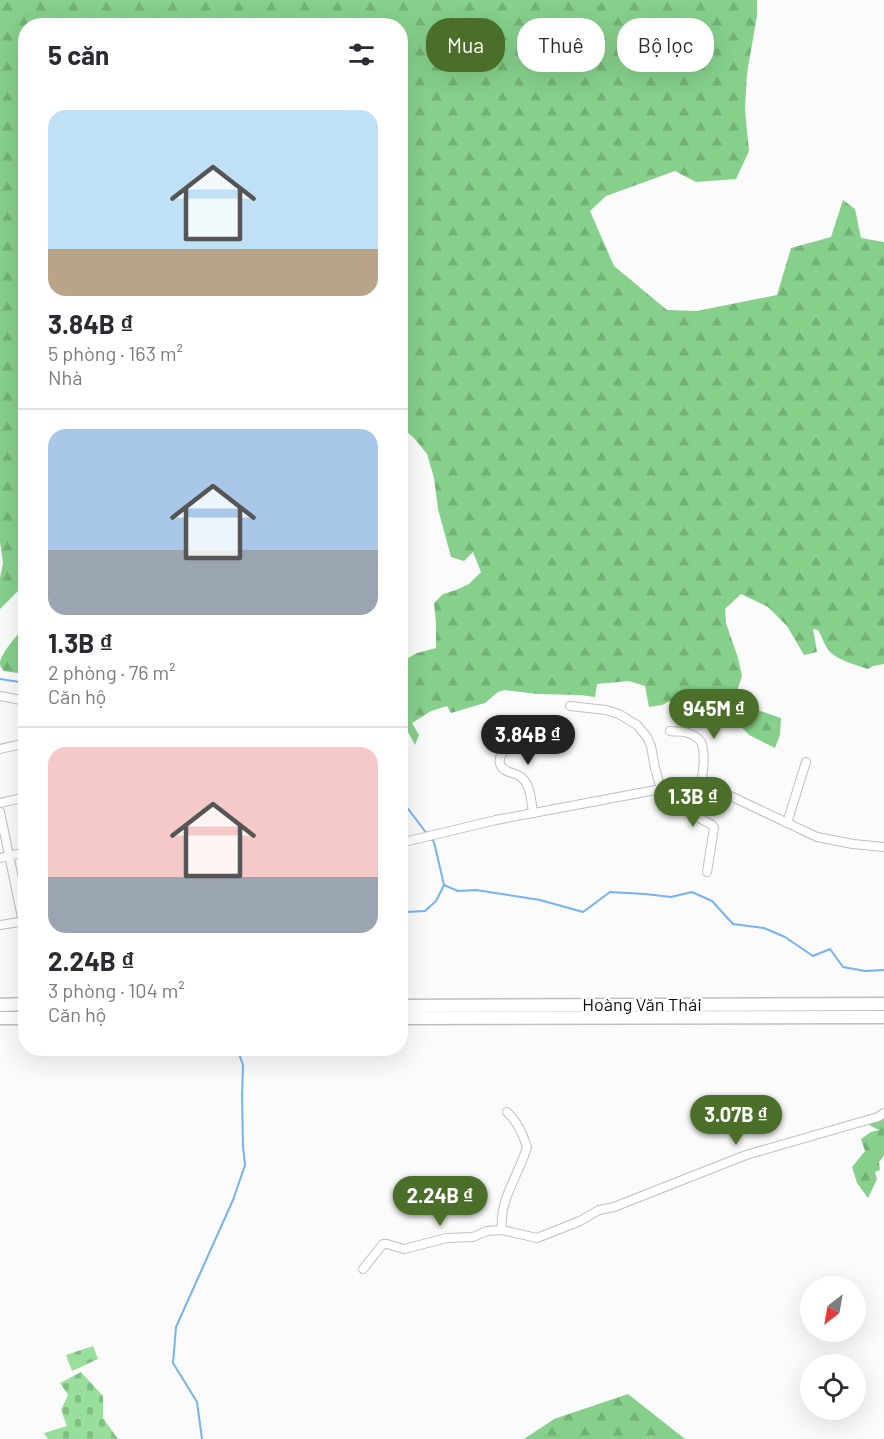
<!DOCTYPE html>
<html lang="vi">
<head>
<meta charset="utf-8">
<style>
  :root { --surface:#fff; --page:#f2f2f3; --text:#2b2b33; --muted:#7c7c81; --line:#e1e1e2; --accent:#4b6f28 }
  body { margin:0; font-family:Barlow,sans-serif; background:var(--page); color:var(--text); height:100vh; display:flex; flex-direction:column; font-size:22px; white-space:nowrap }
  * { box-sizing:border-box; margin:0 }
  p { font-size:20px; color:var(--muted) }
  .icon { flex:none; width:33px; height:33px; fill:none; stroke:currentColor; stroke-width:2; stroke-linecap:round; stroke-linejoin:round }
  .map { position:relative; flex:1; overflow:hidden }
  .sheet { position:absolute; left:18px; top:18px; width:390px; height:1038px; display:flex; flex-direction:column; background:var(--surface); border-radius:24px; box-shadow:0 6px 24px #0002 }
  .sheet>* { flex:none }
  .guide { position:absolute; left:426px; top:18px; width:368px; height:54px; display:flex; gap:12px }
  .needle { width:39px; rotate:211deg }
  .fabs { position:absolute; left:800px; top:1276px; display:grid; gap:12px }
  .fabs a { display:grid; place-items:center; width:66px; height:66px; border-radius:50%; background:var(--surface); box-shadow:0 6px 24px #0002; font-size:30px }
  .price { position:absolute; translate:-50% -51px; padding:0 14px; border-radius:21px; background:var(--accent); color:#fff; font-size:20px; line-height:39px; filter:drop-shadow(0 2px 3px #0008) }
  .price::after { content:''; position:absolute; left:50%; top:36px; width:18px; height:14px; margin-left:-9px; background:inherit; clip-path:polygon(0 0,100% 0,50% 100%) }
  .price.current { background:#222; color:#fff }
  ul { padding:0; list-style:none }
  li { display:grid; align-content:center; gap:12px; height:318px; padding:0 30px }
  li+li { border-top:2px solid var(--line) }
  li span { display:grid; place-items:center; height:186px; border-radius:18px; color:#555 }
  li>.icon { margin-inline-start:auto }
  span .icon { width:108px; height:108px; fill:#fffc; stroke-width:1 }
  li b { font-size:26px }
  h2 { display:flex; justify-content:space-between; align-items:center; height:72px; padding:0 30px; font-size:26px }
  .pill { padding:0 21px; border-radius:24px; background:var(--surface); box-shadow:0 6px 24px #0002; font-size:21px; line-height:54px }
  .pill.current { background:var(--accent); color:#fff }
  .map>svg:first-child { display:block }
  .forest { fill:url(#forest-firs) }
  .cemetery { fill:url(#cemetery-stones) }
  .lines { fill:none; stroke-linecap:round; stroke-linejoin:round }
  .stream { stroke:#74b2fa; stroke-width:2 }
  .minor-casing { stroke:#bfbfc0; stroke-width:10 }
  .primary-casing { stroke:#bfbfc0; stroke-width:15 }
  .minor { stroke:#fff; stroke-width:8 }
  .primary { stroke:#fff; stroke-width:12 }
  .labels { text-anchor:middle; stroke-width:5; stroke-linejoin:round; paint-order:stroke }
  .street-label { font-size:18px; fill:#101010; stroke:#fff }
</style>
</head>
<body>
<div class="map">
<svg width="884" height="1439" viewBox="0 0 884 1439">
  <defs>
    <pattern id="forest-firs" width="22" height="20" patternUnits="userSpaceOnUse" patternTransform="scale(1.5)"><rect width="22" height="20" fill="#86d08b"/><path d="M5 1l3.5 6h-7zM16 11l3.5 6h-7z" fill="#73b277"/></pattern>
    <pattern id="cemetery-stones" width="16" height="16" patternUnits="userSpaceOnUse" patternTransform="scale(1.5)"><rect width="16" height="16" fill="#97df9b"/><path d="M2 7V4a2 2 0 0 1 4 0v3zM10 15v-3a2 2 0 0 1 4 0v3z" fill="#81be84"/></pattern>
  </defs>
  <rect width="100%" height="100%" fill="#fbfbfc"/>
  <g class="forest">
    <path d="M0,0H757V16L747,73L745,110L749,151L736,179L696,182L675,171L606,196L590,211L614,266L667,310L697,311L777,295L791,248L831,237L843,200L855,209L861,238L884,242V664L873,666L868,669C856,665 833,659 827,648C823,642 822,636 818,630L813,629L817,652L804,655L787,626L768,607L741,594L725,609L726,623L738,658L742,676L736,694L752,708L781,718L780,735L775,748L749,735L725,710L704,708L670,701L662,705L649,707L645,686L629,681L597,684L595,697L580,695L537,694L505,690L498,692L485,703L451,713L447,706L431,711L412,723L419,735L415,745L401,719V662L417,653L436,648V623L434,603L443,594L456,590L469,584L481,572L473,552L464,561L451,557L438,509L434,478L427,454L414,438L401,427L400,26H26V588L20,589L0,609V578L3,563L0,542Z"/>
    <path d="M25,626V674L4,671C1,668 0,666 0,662C2,652 18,634 25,626Z"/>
    <path d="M884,1111V1155L879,1162L880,1170L875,1172L877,1179L868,1198L857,1183L852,1167L865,1151L861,1139L871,1132L879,1130L865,1123Z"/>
    <path d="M628,1394L685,1439H524L554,1419Z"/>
  </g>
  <g class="cemetery">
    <path d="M93,1346L98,1359L72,1371L66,1355Z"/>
    <path d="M81,1372L103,1396V1418L118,1439H48L44,1433L67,1426L61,1410L68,1395L60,1383Z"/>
  </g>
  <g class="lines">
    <g class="stream">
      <path d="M0,679L26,683"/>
      <path d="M400,798L427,834"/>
      <path d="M444,885L458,891L476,890L540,900L583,912L610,892L645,894L671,897L692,892L712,901L733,924L764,928L785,937L813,956L830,949L843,967L865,971L884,970"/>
      <path d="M400,894L406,912L425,911L436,901L444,885L434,842L431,839"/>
      <path d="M202,1439L197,1402L173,1363L176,1327L233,1200L245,1165L243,1146L242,1095L243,1065L237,1048"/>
    </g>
    <g class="minor-casing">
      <g id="minor">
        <path d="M0,696L26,701"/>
        <path d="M570,706L606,710L619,714L637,725L647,737L651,746L655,768L661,789"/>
        <path d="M670,731C675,732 680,731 684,732C690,733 698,737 701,742C706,752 703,776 700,786"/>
        <path d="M0,749L26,743"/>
        <path d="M706,788L699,814L701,819L712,825L714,828L707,872"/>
        <path d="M0,803L26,797"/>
        <path d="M0,812L23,922L26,946"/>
        <path d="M533,813C531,800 531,782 518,775C512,772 505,773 501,766C494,753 516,740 526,737C532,735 539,737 545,739"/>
        <path d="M787,823L806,762"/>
        <path d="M400,843L496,820L661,789L689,786H700L722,792L817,837L853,844L884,847"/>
        <path d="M0,858L26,852"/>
        <path d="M400,913L402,916L400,920"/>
        <path d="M0,925L26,921"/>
        <path d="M502,1230C499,1199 519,1175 527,1147C523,1134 517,1121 507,1112"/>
        <path d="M363,1269L383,1244H387L404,1249L447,1238L473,1237L487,1231L502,1230L537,1238L580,1221L599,1210L614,1207L746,1155L878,1117L884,1113"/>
      </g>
    </g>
    <g class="primary-casing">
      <g id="primary">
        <path d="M0,1005L26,1004"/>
        <path d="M400,1006L884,1004"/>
        <path d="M0,1018H26L25,1004"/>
        <path d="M400,1018L884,1017"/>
      </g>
    </g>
    <use href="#minor" class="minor"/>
    <use href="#primary" class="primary"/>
  </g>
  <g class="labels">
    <g class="street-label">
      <text x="642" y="1011">Hoàng Văn Thái</text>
    </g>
  </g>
</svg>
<div class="fabs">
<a><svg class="needle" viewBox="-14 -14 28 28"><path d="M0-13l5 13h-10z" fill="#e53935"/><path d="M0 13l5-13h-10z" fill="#7c7c81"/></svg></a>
<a><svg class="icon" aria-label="locate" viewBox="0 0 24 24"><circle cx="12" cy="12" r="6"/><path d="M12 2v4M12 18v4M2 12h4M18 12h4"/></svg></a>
</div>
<b class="price" style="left:714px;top:740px">945M ₫</b>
<b class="price current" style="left:528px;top:766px">3.84B ₫</b>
<b class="price" style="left:693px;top:828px">1.3B ₫</b>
<b class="price" style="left:736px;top:1146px">3.07B ₫</b>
<b class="price" style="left:440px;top:1227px">2.24B ₫</b>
<div class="guide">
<a class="pill current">Mua</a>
<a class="pill">Thuê</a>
<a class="pill">Bộ lọc</a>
</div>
<section class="sheet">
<h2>5 căn<svg class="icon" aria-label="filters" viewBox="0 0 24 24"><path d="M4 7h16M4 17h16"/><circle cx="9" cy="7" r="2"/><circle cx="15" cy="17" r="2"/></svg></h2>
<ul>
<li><span style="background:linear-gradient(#bfe0f5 75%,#b9a48a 0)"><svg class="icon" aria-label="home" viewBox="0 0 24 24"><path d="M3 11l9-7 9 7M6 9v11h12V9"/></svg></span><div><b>3.84B ₫</b><p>5 phòng · 163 m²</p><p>Nhà</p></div></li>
<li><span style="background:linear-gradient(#a9c7e8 65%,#9aa5b1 0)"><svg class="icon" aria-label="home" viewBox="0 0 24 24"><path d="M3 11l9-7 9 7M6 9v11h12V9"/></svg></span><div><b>1.3B ₫</b><p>2 phòng · 76 m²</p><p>Căn hộ</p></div></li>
<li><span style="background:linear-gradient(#f6c9c9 70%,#9aa5b1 0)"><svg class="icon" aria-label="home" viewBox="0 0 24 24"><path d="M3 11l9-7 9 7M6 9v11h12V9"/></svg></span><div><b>2.24B ₫</b><p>3 phòng · 104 m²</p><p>Căn hộ</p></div></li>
</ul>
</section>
</div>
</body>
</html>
